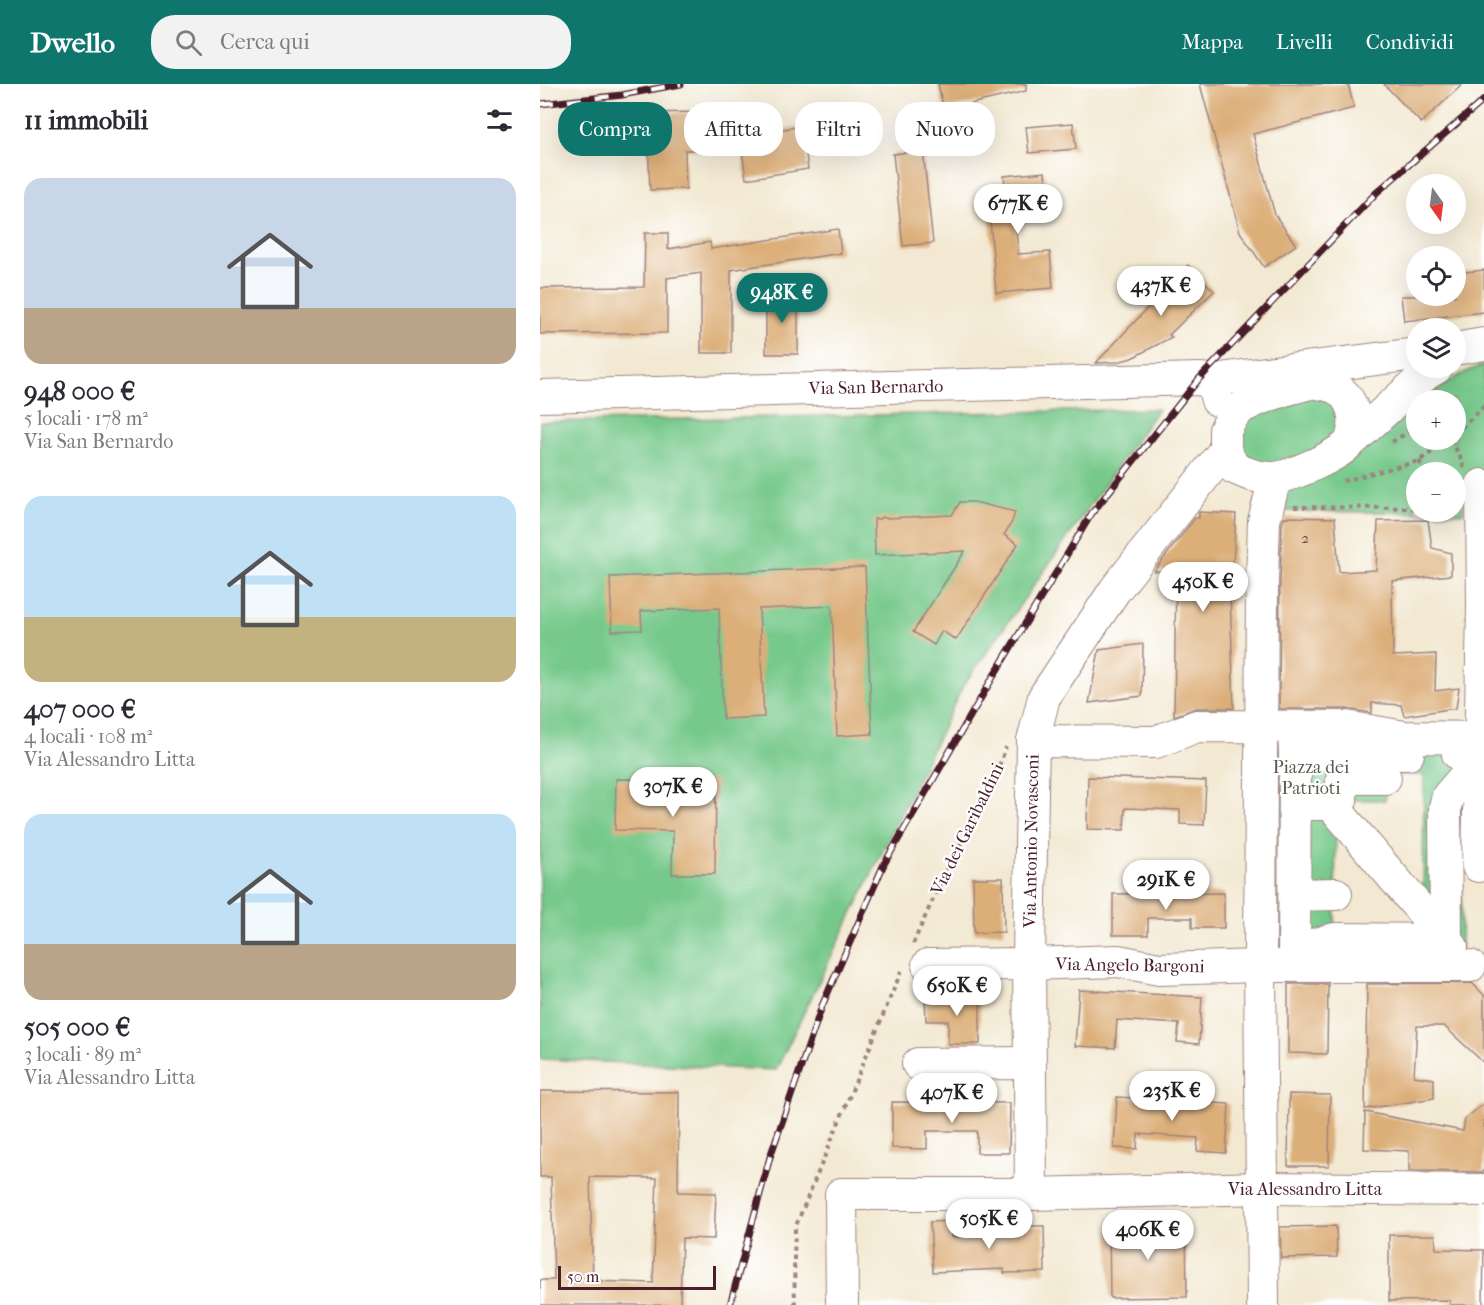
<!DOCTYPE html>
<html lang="it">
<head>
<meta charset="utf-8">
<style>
  :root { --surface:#fff; --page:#f2f2f3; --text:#2b2b33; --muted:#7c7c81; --accent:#0f766e }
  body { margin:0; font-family:"IM FELL French Canon",serif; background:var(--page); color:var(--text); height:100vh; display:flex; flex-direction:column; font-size:22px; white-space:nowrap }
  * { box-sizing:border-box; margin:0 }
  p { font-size:20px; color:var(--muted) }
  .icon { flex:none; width:33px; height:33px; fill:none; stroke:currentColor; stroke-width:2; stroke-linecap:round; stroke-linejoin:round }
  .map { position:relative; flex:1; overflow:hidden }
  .side { display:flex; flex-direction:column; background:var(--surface); width:540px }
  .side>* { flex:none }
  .top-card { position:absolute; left:18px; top:18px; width:570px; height:54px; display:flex; gap:12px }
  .needle { width:39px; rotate:166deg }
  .fabs { position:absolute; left:866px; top:90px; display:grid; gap:12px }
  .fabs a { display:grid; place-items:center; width:60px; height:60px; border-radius:50%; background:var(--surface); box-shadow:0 6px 24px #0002; font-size:30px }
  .scale { position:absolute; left:18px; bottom:15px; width:158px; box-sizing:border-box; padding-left:6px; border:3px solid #4a1f2b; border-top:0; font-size:16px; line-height:21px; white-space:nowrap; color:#4a1f2b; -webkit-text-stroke:4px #fff; paint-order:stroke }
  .price { position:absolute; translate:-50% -51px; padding:0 14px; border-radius:21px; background:#fff; color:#222; font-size:20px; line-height:39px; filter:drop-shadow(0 2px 3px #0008) }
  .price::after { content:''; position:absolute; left:50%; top:36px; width:18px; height:14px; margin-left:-9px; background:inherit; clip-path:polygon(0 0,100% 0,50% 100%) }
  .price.active { background:var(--accent); color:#fff }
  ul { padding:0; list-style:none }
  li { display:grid; align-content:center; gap:12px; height:318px; padding:0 24px }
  li span { display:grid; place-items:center; height:186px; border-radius:18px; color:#555 }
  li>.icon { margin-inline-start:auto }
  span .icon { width:108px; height:108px; fill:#fffc; stroke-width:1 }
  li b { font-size:26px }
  h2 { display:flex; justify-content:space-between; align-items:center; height:72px; padding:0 24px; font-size:26px }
  .tag { padding:0 21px; border-radius:24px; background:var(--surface); box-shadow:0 6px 24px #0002; font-size:21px; line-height:54px }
  .tag.active { background:var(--accent); color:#fff }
  header { display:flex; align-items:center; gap:36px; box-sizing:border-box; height:84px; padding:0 30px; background:var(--accent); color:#fff }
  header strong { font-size:28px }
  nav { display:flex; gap:33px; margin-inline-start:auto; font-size:21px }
  .search { width:420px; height:54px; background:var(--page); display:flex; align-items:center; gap:15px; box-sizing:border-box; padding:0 21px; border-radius:24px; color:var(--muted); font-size:22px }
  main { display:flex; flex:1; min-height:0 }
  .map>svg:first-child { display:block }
  .green { fill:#77c98b; stroke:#60745b; stroke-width:1.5; fill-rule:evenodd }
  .building { fill:#dcae78; fill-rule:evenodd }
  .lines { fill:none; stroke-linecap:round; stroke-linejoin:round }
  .minor-casing { stroke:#9e847f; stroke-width:34 }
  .path { stroke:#9e847f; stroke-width:4; stroke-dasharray:4.5 4.5; stroke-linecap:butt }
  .minor { stroke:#fff; stroke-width:32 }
  .rail-casing { stroke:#4a1f2b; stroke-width:7 }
  .rail { stroke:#fff; stroke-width:4.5; stroke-dasharray:14; stroke-linecap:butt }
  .labels { text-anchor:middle; stroke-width:4.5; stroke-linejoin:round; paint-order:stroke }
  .number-label { font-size:15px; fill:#6e433e }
  .street-label { font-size:18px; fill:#4a1f2b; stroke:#fff }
  .park-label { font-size:18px; fill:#5a5a4d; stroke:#fff }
</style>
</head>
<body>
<header>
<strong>Dwello</strong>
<div class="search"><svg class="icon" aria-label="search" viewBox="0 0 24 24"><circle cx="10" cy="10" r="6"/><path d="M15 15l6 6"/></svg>Cerca qui</div>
<nav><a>Mappa</a><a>Livelli</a><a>Condividi</a></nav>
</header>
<main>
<section class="side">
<h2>11 immobili<svg class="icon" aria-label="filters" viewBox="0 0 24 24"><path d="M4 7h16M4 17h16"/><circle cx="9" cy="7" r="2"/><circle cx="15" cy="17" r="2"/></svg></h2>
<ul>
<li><span style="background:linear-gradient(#c9d6e8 70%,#b9a48a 0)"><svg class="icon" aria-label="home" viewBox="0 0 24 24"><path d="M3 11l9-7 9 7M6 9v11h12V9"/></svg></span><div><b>948 000 €</b><p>5 locali · 178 m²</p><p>Via San Bernardo</p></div></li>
<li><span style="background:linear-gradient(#bfe0f5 65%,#c2b280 0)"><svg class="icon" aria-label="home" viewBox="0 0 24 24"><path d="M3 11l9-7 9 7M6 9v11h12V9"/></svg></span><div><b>407 000 €</b><p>4 locali · 108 m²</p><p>Via Alessandro Litta</p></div></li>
<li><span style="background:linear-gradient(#bfe0f5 70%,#b9a48a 0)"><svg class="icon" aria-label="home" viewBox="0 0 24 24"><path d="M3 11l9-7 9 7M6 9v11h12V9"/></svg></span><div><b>505 000 €</b><p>3 locali · 89 m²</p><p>Via Alessandro Litta</p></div></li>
</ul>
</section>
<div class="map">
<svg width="944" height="1221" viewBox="0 0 944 1221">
  <rect width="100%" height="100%" fill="#fff"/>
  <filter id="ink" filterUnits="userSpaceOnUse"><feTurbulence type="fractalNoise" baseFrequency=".0167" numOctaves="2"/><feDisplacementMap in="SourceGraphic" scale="12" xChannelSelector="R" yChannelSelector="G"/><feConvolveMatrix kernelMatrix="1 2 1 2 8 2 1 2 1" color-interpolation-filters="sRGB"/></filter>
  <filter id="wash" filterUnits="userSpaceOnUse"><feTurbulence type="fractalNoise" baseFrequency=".008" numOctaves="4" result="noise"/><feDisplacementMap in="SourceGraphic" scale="24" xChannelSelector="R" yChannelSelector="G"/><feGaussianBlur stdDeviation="1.35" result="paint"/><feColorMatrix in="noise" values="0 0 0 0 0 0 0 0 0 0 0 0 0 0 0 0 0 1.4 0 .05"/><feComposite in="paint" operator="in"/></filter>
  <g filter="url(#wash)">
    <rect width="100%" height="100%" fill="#f3e9d3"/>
    <g class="green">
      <path d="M944,281V397L923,399V429L739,427L744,409L822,362L876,322V356H915V316H883C903,302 921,287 944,281ZM876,388H915V428H876Z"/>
      <path d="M774,309L801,324V353L766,373L717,383L695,363L709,331Z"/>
      <path d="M618,325L423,602L236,986L0,975V338Z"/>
      <path d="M737,659L924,661L921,864L735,862ZM846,691H884L883,830L905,856L795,855L796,716H845Z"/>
    </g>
    <g id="blocks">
      <g class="building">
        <path d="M398,0H486V7L404,26Z"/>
        <path d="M660,0H808L814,24L713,50L735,131L756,161L724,183L700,148Z"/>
        <path d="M844,0H923L881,39Z"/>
        <path d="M160,28L159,66H145L146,105L110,106L107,29Z"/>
        <path d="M533,39L536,65L489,69L486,43Z"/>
        <path d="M262,42L268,85L206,95L200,52Z"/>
        <path d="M383,67L393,159L363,162L353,70Z"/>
        <path d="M505,88L509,128L475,131L478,170L510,168L513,204L456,209L448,111L466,110L464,92Z"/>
        <path d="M298,145L301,169L191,186V269H161V189L127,194V249L0,250V204L104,203L105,149H128V165L170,158L171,165Z"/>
        <path d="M648,181L674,207L629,251L632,253L592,274L577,278L556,279Z"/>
        <path d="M944,186V228L864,237L861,212H915V189Z"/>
        <rect x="226" y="210" width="32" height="60"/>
        <path d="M420,418H434L475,428L472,438L464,451L478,460L416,556L402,547L394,561L373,548L425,467L335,471L334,435H340L341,433L346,434L412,431Z"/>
        <path d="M659,428L696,430L693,479H689L694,624H657L634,632L636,487H614L655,434H659Z"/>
        <path d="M744,433L795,434L799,488L836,486L838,437L888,436L892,464L911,469V491L852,497L853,572L896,570L895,607L919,604L916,624L864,632L861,621L832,619V629L806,625H739L740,498L742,440Z"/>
        <path d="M325,483L332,650L297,652L292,522L219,525L224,633L183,635L179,524L101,527L102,546L72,547L70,493Z"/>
        <path d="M603,560L602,612L549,619L559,566Z"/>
        <path d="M548,693L666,697L664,741L640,740V726L585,724L584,746L547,745Z"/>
        <path d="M76,695L176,696L175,790H132L133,747L75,746Z"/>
        <path d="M433,794H463L464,848L434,849Z"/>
        <path d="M684,809V844H652V834H608V851H573V810Z"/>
        <path d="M932,899L944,911V979L904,942H877L874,992L894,995V1014L825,1025L827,900Z"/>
        <path d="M748,900H788L787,970L748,969Z"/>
        <path d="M539,906L662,913L659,960L637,958L639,940L577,936L575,964L535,962Z"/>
        <path d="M408,911H440V960H408V937H386L385,914L408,913Z"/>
        <path d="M0,1007L139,1008L138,1108L176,1109L174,1155L142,1154L140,1221H0V1196H14L11,1093H0ZM50,1093L117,1094L113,1199L53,1197Z"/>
        <path d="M749,1010L790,1011L789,1082H748Z"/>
        <path d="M577,1013L689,1020L686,1069L657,1067L658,1054L598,1050L597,1065L574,1064Z"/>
        <path d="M352,1018L470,1019L469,1069H437V1047H387V1065L352,1064Z"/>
        <path d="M944,1019V1088L869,1087V1067L824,1065L825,1028L923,1047L925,1035Z"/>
        <path d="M411,1137L412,1153L464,1150V1142H504L505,1188L464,1189V1185L393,1188L390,1138Z"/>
        <path d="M646,1139L647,1213L570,1214L569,1141Z"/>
        <path d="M796,1142L797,1173L741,1174L740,1143Z"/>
        <path d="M849,1151H895L896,1165L944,1166L943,1221H910V1216L849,1217Z"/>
      </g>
    </g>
  </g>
  <g filter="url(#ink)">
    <use href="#blocks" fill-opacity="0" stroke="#9e847f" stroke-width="1.5"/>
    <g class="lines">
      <g class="minor-casing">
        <g id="minor">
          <path d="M915,265L944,260"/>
          <path d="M774,298C781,300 790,301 796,304C812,313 817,334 813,349C812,351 811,357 810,358C801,371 751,392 735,394C720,395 707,390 694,384L685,366V346L693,332L702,323L722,314L744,306Z"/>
          <path d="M0,312L659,295L672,296"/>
          <path d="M677,316L672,296L876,270"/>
          <path d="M811,358L887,289L896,284"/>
          <path d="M493,657L616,658L657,642L806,643L865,653L944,654"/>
          <path d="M755,669L868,670"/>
          <path d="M801,716L802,694H845"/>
          <path d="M755,720H791L912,863"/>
          <path d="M938,782L943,524L942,401"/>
          <path d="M755,811L796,810"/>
          <path d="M906,856L905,723L908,712L927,690L928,670H918"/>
          <path d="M755,866L795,855L906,856"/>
          <path d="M388,881L490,880L578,877L619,885L720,882H930"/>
          <path d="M754,881L755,669L754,647"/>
          <path d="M378,980L490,979"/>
          <path d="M491,1110L489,872L493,657L504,613L575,506L685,366"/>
          <path d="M302,1221L301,1110H491L723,1104L944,1106"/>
          <path d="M723,1221L720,882L722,498L724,437L735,394"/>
        </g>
      </g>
      <g class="path">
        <path d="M915,350L944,322"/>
        <path d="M910,356L919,370L924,384"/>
        <path d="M852,358L876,343"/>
        <path d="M879,377L885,388"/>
        <path d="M803,397L879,377L908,356"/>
        <path d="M754,423L876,424"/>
        <path d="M373,860L406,786L449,709L466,663"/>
        <path d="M255,1221L254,1174L255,1144L363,883"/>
      </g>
      <use href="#minor" class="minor"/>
      <g class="rail-casing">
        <g id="rail">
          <path d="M0,20L82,11L141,0"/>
          <path d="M190,1221L230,1073L282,922L344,780L456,588L552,429L659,295L836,109L944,16"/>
        </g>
      </g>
      <use href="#rail" class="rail"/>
    </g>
  </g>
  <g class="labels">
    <g class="number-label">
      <text x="765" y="459">2</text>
    </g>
    <g class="street-label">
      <text transform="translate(336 303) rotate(-1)" y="6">Via San Bernardo</text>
      <text transform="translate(427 745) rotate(-64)" y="6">Via dei Garibaldini</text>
      <text transform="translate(491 757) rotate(-89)" y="6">Via Antonio Novasconi</text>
      <text transform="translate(590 881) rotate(1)" y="6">Via Angelo Bargoni</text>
      <text x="765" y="1111">Via Alessandro Litta</text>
    </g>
    <g class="park-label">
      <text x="771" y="689">Piazza dei<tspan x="771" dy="21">Patrioti</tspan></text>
    </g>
  </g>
</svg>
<div class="fabs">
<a><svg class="needle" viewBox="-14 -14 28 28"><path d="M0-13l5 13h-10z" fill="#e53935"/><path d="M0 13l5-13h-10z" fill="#7c7c81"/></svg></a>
<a><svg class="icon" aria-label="locate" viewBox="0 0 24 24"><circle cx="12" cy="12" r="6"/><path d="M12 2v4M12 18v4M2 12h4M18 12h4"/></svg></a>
<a><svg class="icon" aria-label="layers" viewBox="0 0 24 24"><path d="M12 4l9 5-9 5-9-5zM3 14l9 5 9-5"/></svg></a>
<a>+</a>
<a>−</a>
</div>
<div class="scale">50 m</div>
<b class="price" style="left:478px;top:151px">677K €</b>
<b class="price" style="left:621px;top:233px">437K €</b>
<b class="price active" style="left:242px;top:240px">948K €</b>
<b class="price" style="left:663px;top:529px">450K €</b>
<b class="price" style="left:133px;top:734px">307K €</b>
<b class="price" style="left:626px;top:827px">291K €</b>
<b class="price" style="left:417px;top:933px">650K €</b>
<b class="price" style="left:632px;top:1038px">235K €</b>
<b class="price" style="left:412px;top:1040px">407K €</b>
<b class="price" style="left:449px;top:1166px">505K €</b>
<b class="price" style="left:608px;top:1177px">406K €</b>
<div class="top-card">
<a class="tag active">Compra</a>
<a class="tag">Affitta</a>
<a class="tag">Filtri</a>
<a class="tag">Nuovo</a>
</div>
</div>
</main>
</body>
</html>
